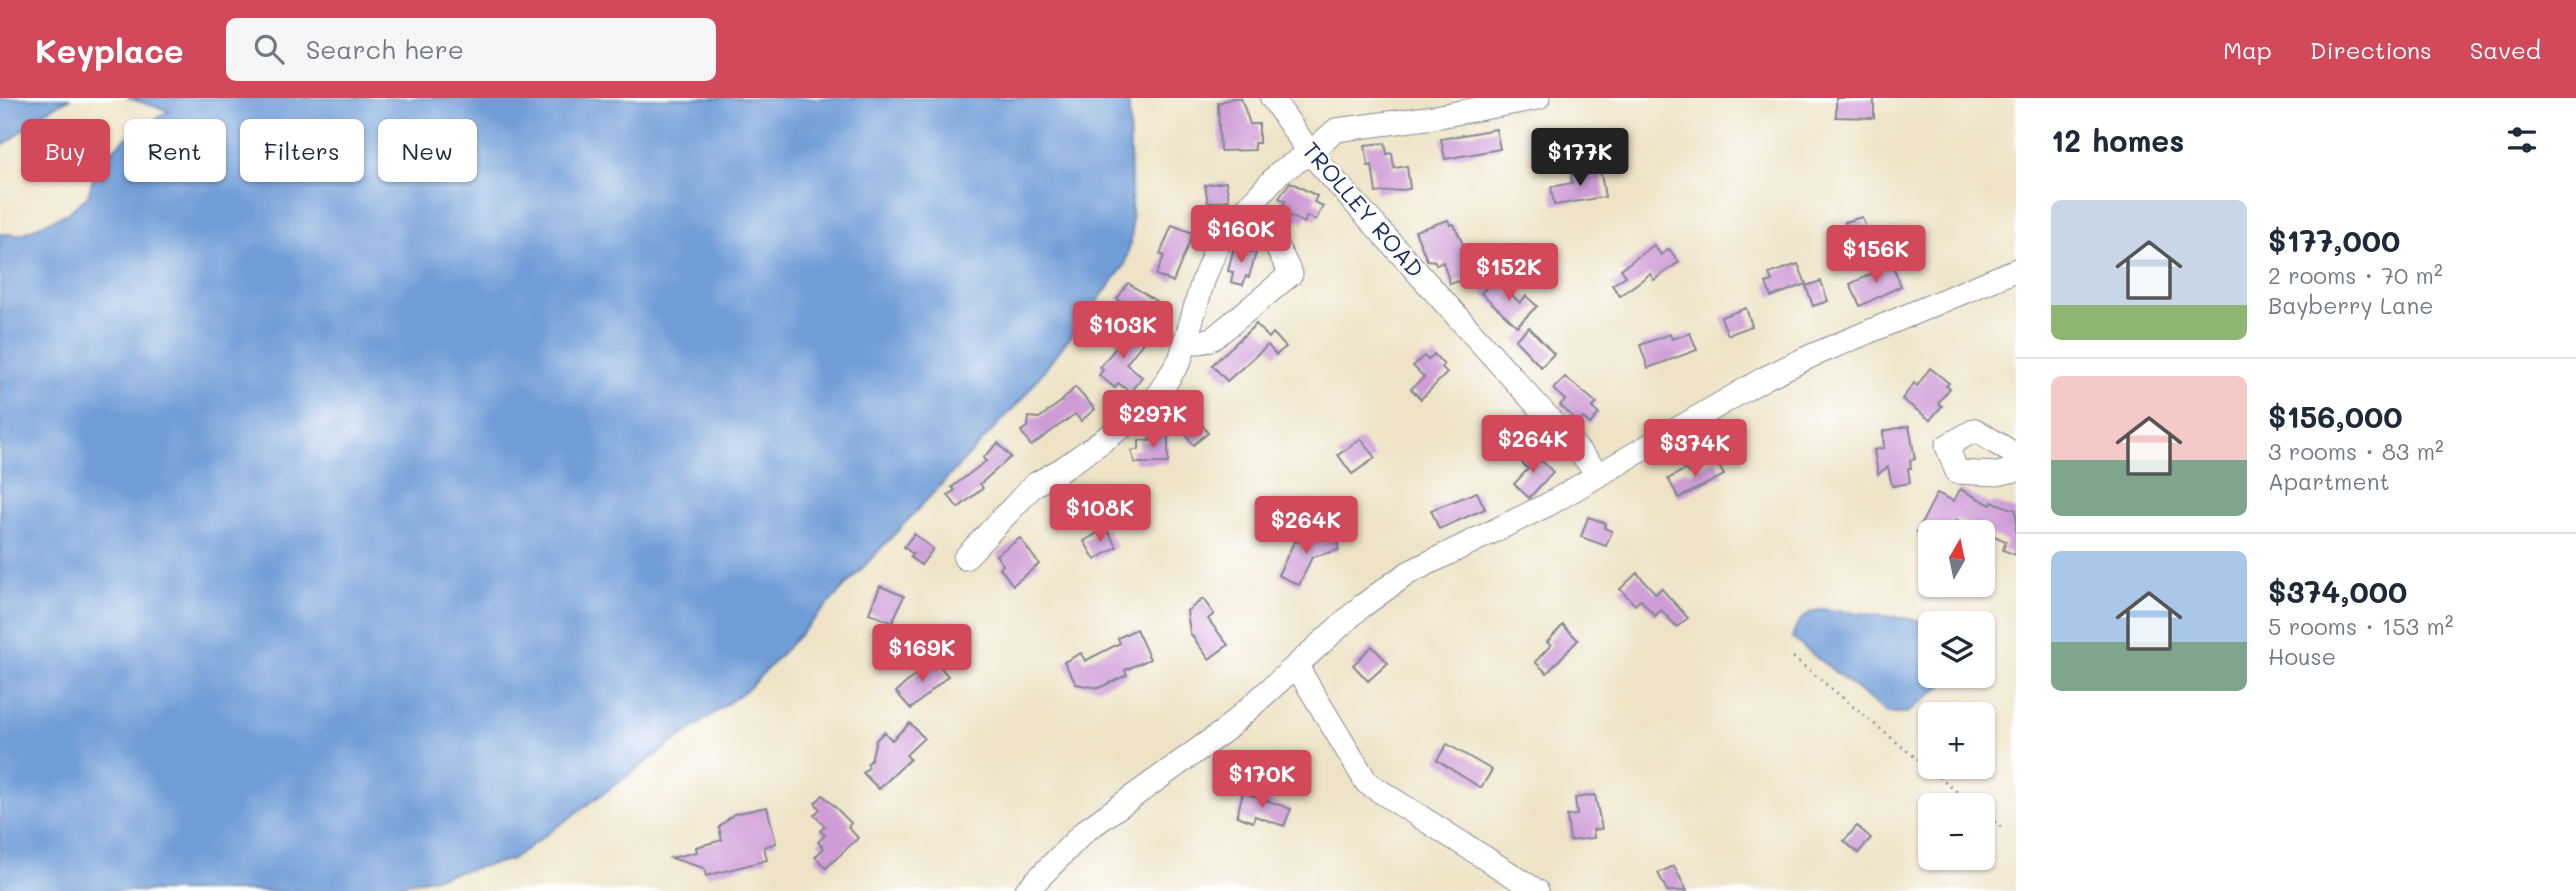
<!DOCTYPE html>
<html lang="en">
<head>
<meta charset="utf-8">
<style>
  :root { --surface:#fff; --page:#f6f6f7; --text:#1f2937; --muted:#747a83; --line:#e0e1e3; --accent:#d1495b }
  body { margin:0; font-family:Mali,sans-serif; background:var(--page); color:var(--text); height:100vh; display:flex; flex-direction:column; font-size:26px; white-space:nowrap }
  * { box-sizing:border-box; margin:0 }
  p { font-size:23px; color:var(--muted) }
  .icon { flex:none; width:38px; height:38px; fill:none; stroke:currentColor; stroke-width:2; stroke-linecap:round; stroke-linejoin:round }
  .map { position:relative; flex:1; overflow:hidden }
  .details { display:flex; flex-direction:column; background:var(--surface); width:560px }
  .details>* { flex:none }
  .guide { position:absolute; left:21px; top:21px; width:665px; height:63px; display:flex; gap:14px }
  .needle { width:46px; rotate:9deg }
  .controls { position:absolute; left:1918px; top:422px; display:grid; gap:14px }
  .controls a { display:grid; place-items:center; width:77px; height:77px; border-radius:10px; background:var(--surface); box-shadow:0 2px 5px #0004; font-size:35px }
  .price { position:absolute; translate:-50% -60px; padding:0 16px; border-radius:7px; background:var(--accent); color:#fff; font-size:23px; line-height:46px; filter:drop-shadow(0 2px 4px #0008) }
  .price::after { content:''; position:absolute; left:50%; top:42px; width:21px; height:16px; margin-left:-10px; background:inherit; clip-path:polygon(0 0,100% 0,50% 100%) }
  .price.active { background:#222; color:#fff }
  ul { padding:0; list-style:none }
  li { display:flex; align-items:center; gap:21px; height:175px; padding:0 35px }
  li+li { border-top:2px solid var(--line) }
  li span { display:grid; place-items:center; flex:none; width:196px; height:140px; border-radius:10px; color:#555 }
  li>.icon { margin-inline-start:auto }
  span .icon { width:84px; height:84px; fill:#fffc; stroke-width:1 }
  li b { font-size:30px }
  h2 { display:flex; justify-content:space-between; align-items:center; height:84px; padding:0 35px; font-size:30px }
  .pill { padding:0 24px; border-radius:10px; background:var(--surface); box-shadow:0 2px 5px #0004; font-size:24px; line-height:63px }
  .pill.active { background:var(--accent); color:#fff }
  header { display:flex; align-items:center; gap:42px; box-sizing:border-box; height:98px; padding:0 35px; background:var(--accent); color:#fff }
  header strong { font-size:33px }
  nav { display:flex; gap:38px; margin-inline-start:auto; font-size:24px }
  .search { width:490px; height:63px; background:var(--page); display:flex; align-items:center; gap:18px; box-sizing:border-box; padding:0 24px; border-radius:10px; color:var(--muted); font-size:26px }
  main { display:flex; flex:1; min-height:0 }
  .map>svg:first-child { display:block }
  .water { fill:#6f9dd7; stroke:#45669a; stroke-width:2 }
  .building { fill:#cf9cd7 }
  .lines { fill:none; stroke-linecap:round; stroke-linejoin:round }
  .minor-casing { stroke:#848992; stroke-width:25 }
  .path { stroke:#848992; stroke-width:2.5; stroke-dasharray:2 5; stroke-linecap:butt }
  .minor { stroke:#fff; stroke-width:23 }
  .labels { text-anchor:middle; stroke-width:5; stroke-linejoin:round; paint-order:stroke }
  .street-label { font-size:23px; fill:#1b2f5e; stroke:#fff }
</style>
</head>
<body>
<header>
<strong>Keyplace</strong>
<div class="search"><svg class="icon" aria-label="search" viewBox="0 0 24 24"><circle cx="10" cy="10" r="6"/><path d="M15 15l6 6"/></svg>Search here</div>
<nav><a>Map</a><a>Directions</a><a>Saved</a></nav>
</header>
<main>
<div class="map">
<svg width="2016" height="793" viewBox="0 0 2016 793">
  <rect width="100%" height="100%" fill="#fff"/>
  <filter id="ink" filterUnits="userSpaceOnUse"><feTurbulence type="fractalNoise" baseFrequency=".0143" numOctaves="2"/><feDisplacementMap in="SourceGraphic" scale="14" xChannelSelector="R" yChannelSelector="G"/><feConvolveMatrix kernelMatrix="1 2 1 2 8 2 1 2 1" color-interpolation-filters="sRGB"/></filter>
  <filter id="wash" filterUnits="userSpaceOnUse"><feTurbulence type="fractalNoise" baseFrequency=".00686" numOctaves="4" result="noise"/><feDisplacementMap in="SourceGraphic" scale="28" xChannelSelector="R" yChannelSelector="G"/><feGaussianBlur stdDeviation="1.57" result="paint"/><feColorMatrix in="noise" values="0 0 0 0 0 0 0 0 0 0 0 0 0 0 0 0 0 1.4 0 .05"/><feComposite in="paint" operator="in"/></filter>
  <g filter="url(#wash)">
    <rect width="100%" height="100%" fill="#eee3c6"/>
    <g class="water">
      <path d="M0,0H71L44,14L11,42L0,48Z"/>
      <path d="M128,0H1127L1129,8L1132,137L1125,167L1023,300L749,590L511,762L373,793H0V136H22L68,115L88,98L96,69L123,42L169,13Z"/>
      <path d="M1822,511L1945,525H1930V578H1955L1907,615H1887L1792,540C1796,523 1805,515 1822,511Z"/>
    </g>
    <g id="blocks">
      <g class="building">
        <path d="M1233,0H1241L1250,26H1259V45H1254L1255,52L1220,53L1218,5Z"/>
        <path d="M1836,0H1874V20L1836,19Z"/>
        <path d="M1496,31L1500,51L1445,61L1441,41Z"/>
        <path d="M1385,45L1387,56L1392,55L1394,70L1407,68L1410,91L1376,95L1372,67L1368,68L1365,47Z"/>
        <path d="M1600,70L1605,99L1554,107L1551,89L1572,85L1571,75Z"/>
        <path d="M1226,84L1229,102L1208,105L1205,87Z"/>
        <path d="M1290,84L1317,98L1314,104L1323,108L1316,122L1307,118L1304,125L1280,113L1285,103L1279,100Z"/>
        <path d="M1862,119L1868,136L1851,142L1845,124Z"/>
        <path d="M1448,122L1450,127L1454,126L1469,160L1474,158L1480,176L1450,186L1443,164L1436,167L1435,163L1427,162L1415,133Z"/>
        <path d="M1172,127L1193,135L1173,184L1156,177L1164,158L1160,156Z"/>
        <path d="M1654,147L1661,157L1669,151L1679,164L1654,182L1650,176L1620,198L1612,187L1626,178L1621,171Z"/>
        <path d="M1234,149L1256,155L1249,179L1246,178L1243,187L1231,184L1233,174L1228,173Z"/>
        <path d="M1798,166L1806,186L1771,199L1766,185L1772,183L1769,176Z"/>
        <path d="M1892,166L1901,188L1860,208L1850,186Z"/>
        <path d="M1495,181L1520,205L1526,198L1537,208L1517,228L1481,195Z"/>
        <path d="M1821,183L1828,203L1813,208L1806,188Z"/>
        <path d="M1128,185L1156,203L1145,220L1117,201Z"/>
        <path d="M1746,210L1752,228L1728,237L1721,219Z"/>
        <path d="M1256,226L1269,240L1273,235L1286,249L1276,257L1268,247L1227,283L1212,267Z"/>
        <path d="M1128,227L1146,241L1126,266L1142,279L1130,294L1118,285L1115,290L1099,277L1103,272L1100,269L1119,246L1115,243Z"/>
        <path d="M1529,229L1554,256L1541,269L1515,242Z"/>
        <path d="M1690,235L1697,252L1648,270L1640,247L1670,236L1672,241Z"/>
        <path d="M1434,256L1444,267L1442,269L1447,275L1421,301L1411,291L1424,279L1413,268L1424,258L1428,262Z"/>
        <path d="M1930,270L1949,285L1946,288L1950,290L1938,305L1942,308L1930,322L1902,301L1914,285L1917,288Z"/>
        <path d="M1565,279L1597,305L1592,310L1599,316L1590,326L1583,320L1578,324L1560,307L1565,302L1553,291Z"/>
        <path d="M1075,289L1095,311L1081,323L1075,316L1031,348L1021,333L1028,328L1029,319L1039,320L1062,303Z"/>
        <path d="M1189,308L1208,335L1193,347L1173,319Z"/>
        <path d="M1909,328L1915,361L1910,362L1911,370H1908L1910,385L1892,388L1888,369L1878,376L1874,352L1884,350L1883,333Z"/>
        <path d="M1150,336H1168V365H1135L1131,353L1139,351V342L1150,343Z"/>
        <path d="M1361,341L1375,360L1352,376L1338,357Z"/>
        <path d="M998,345L1011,359L980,386L983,390L958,410L948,397L955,392L952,389L986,363L983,360Z"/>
        <path d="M1533,354L1553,374L1529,400L1514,386L1528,371L1522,365Z"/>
        <path d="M1715,361L1724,377L1679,400L1668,381L1686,371L1689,376Z"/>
        <path d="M1960,391L1991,407L1992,404L2016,412V457L2003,452L2006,443L1957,422L1951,434H1917L1937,395L1954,403Z"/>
        <path d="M1477,394L1485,411L1439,431L1431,412Z"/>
        <path d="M1588,419L1606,425L1604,430L1612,433L1606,448L1581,439Z"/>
        <path d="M1106,430L1117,449L1095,462L1084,443Z"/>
        <path d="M1335,434L1339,452L1312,459L1299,487L1278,477L1294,444Z"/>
        <path d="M914,436L933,451L921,467L910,459L913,456L904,449Z"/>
        <path d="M1020,440L1039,466L1013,487L1000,470L1003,467L996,457Z"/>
        <path d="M1637,475L1656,496L1661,490L1688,520L1677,529L1661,512L1655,518L1641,502L1635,507L1620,491Z"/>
        <path d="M880,488L904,498L892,525L869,515Z"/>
        <path d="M1203,501L1214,516L1208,521L1228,547L1209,561L1190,535L1187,513Z"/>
        <path d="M1563,527L1578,542L1547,575L1535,564L1551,547L1547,544Z"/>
        <path d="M1136,531L1150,561L1125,572L1127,577L1099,590L1076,586L1064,564L1081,555L1085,563L1120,545L1118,540Z"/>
        <path d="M1372,548L1388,565L1368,583L1353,567Z"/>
        <path d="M933,561L948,578L911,611L896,594Z"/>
        <path d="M910,625L924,640L906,657L910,661L879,691L863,675L869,669L867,666L871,662L876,642L884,634L892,642Z"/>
        <path d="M1447,646L1492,672L1481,690L1437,662Z"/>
        <path d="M1243,694L1291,711L1284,728L1255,718L1253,724L1237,718Z"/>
        <path d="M823,697L851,725L848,729L858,740L826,770L815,759L824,750L818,744L825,737L820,733L825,728L814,717L820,711L815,705Z"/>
        <path d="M1595,697L1602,731L1593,732L1594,740L1570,743L1567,718L1577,717L1575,700Z"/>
        <path d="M767,709L776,745L764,749L767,762L706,778L704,770L671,760L697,754L696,749L722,742L719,729L734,716Z"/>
        <path d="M1857,728L1871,740L1858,755L1844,743Z"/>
        <path d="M1674,768L1687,793H1667L1658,775Z"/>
      </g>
    </g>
  </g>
  <g filter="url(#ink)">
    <use href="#blocks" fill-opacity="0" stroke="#848992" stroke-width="2"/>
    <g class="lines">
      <g class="minor-casing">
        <g id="minor">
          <path d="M1272,0L1310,55L1599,376"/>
          <path d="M1185,242C1197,245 1204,245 1215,239L1291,176L1253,103"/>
          <path d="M2016,357L1975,332L1947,348L1957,374L1997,376L2016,372"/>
          <path d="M965,460L1034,387L1064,370L1129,324L1159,295L1180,262L1203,183L1216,150L1237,121L1280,74L1310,55L1336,32L1434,19L1538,0"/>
          <path d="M1297,569L1367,685L1537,793"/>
          <path d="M1026,793L1085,733L1224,633L1362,508L1408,475L1549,406L1765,280L1811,258L2016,172"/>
        </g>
      </g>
      <g class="path">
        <path d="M1793,559L1973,707"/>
        <path d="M1983,715L2005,732"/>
      </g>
      <use href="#minor" class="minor"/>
    </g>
  </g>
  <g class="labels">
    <g class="street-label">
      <text transform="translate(1363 112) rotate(49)" y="8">TROLLEY ROAD</text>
    </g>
  </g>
</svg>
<div class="controls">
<a><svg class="needle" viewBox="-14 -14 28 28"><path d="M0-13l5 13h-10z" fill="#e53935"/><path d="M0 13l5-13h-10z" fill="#747a83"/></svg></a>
<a><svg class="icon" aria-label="layers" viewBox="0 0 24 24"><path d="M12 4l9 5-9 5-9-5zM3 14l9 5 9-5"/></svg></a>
<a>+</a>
<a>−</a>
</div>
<b class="price active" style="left:1580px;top:90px">$177K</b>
<b class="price" style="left:1241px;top:167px">$160K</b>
<b class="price" style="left:1876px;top:187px">$156K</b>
<b class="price" style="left:1509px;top:205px">$152K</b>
<b class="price" style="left:1123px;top:263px">$103K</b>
<b class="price" style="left:1153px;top:352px">$297K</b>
<b class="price" style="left:1533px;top:377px">$264K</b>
<b class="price" style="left:1695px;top:381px">$374K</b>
<b class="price" style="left:1100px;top:446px">$108K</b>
<b class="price" style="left:1306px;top:458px">$264K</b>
<b class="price" style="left:922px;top:586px">$169K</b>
<b class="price" style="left:1262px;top:712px">$170K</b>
<div class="guide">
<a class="pill active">Buy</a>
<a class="pill">Rent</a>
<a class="pill">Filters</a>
<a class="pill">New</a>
</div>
</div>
<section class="details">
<h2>12 homes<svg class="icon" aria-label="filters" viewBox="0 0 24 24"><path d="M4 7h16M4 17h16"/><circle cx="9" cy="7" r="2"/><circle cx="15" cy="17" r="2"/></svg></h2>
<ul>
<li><span style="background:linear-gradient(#c9d6e8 75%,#8fb573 0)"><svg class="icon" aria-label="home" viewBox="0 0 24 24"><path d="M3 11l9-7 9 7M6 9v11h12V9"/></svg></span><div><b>$177,000</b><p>2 rooms · 70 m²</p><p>Bayberry Lane</p></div></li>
<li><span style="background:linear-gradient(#f6c9c9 60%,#7fa58c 0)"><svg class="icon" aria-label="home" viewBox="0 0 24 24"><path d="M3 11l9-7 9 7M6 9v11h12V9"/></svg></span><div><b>$156,000</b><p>3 rooms · 83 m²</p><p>Apartment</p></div></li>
<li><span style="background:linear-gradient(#a9c7e8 65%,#7fa58c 0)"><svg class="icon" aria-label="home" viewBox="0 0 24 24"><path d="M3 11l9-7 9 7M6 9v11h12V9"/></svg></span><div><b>$374,000</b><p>5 rooms · 153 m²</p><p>House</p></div></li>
</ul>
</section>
</main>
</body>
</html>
